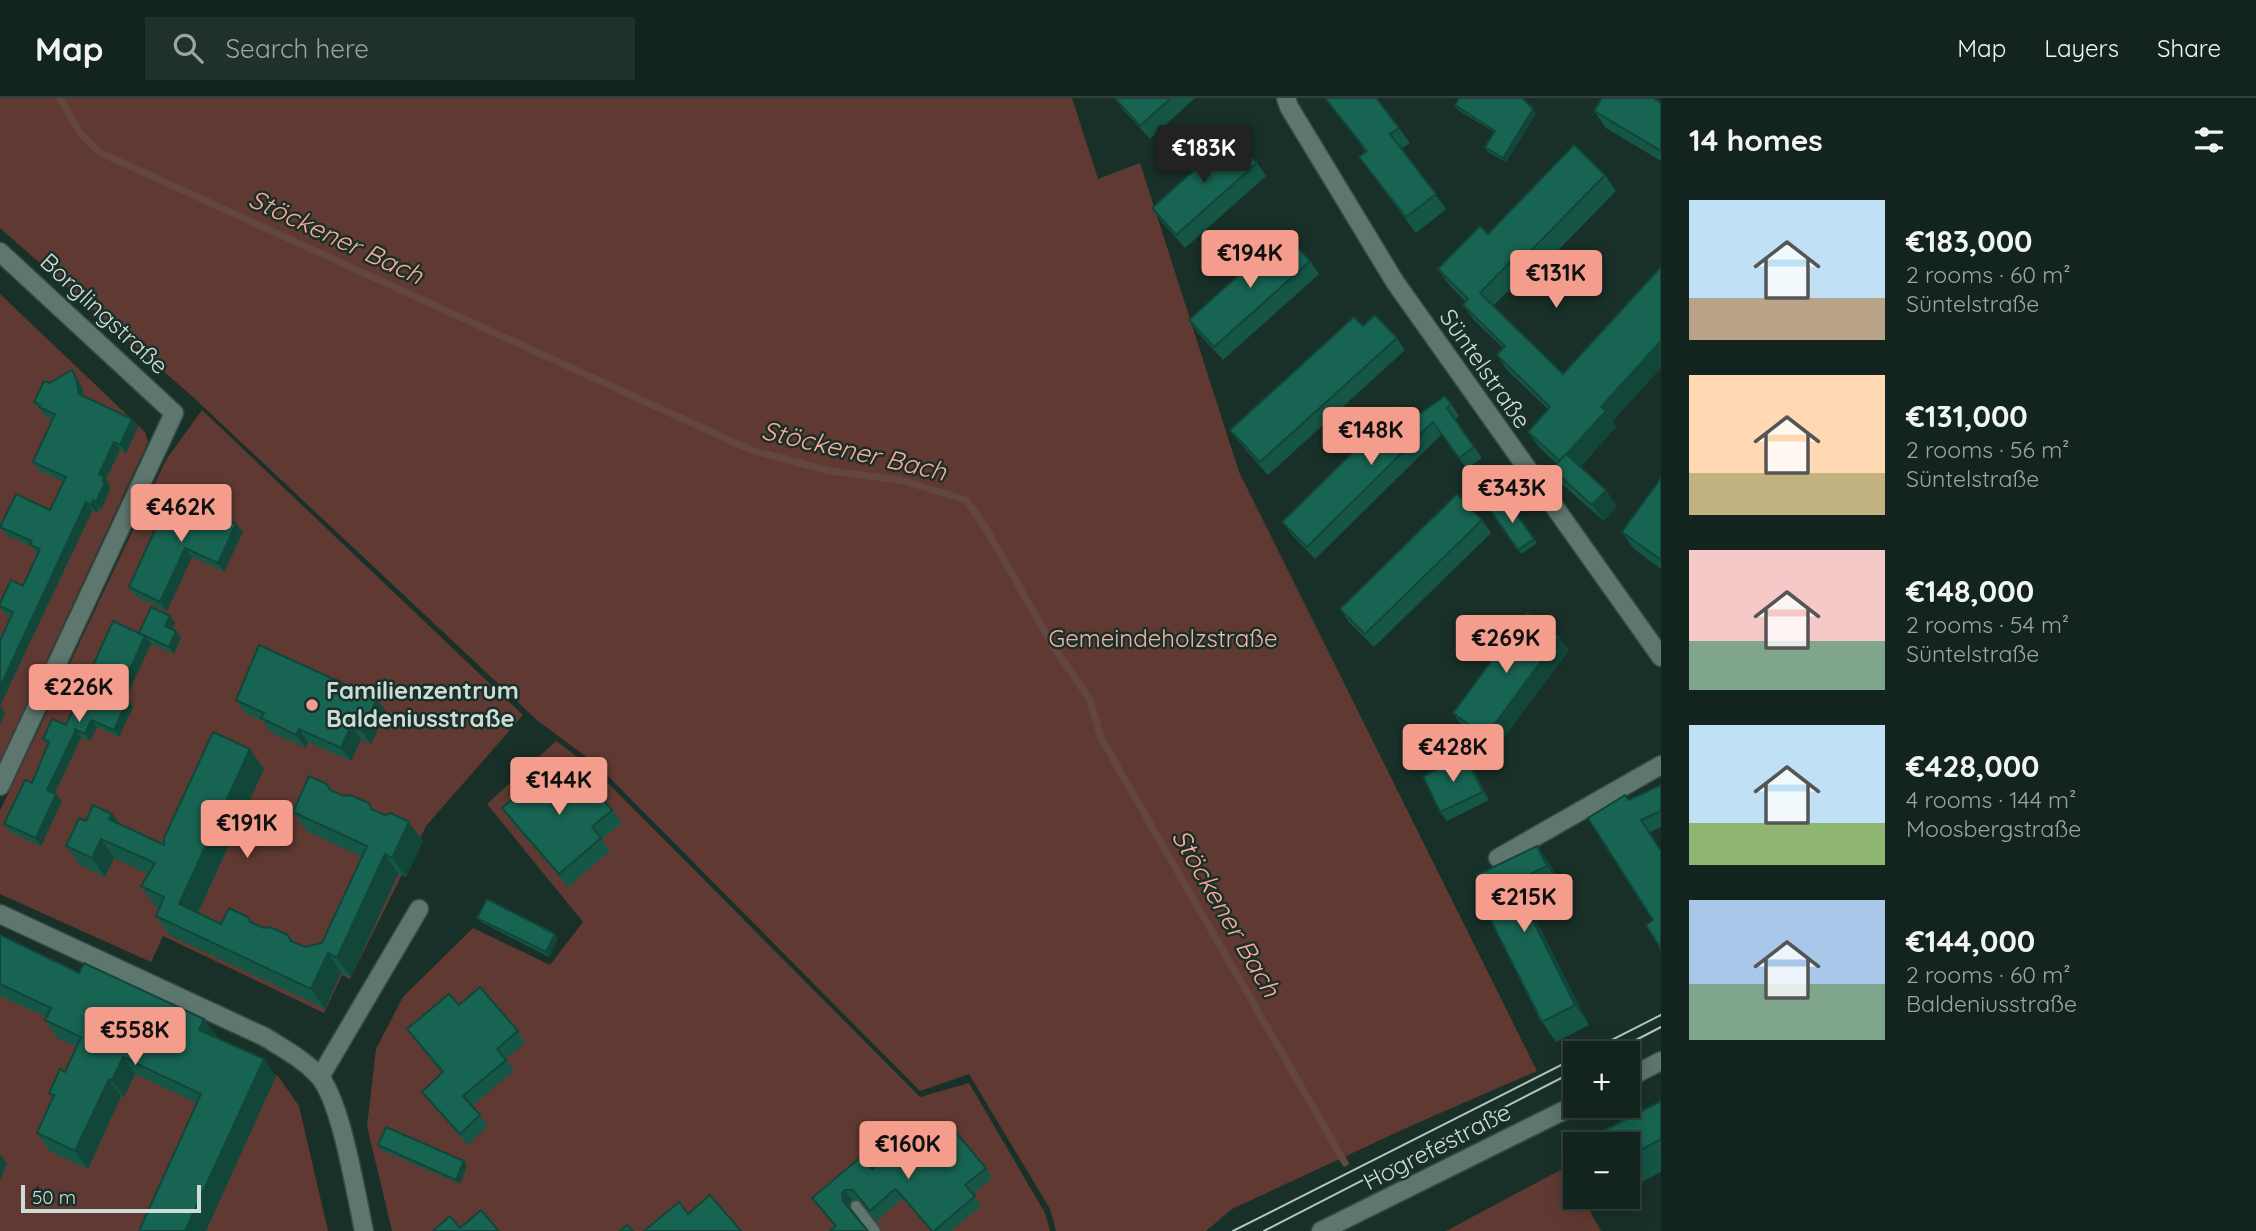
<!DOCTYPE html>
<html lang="en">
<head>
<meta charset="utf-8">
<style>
  :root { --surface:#13241f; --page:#20302c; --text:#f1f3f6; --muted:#9da4a4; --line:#32413d; --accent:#f49d8c }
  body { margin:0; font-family:Quicksand,sans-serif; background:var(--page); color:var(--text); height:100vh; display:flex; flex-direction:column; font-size:26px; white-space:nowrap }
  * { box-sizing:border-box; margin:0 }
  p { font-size:23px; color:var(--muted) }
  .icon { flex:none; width:38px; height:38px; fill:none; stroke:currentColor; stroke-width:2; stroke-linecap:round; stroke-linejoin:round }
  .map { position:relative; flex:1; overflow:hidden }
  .details { display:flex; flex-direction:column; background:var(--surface); width:595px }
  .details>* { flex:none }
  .controls { position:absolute; left:1563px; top:943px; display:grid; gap:14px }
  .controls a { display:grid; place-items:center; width:77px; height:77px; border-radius:0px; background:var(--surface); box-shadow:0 4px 18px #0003,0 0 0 2px var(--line); font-size:35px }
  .scale { position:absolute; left:21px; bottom:18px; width:180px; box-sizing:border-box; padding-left:7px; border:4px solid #cedcd7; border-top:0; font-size:19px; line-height:24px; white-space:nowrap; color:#cedcd7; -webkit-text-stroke:5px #193029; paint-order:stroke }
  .price { position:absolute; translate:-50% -60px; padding:0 16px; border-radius:7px; background:var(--accent); color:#111; font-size:23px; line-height:46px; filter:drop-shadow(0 2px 4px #0008) }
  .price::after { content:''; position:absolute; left:50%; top:42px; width:21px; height:16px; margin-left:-10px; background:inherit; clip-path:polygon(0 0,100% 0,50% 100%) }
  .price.active { background:#222; color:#fff }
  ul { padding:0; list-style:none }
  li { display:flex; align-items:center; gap:21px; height:175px; padding:0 28px }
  li span { display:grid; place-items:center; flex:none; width:196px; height:140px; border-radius:0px; color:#555 }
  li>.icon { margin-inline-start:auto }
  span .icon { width:84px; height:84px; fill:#fffc; stroke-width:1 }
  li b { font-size:30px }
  h2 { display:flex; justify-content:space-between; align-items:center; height:84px; padding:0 28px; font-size:30px }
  header { display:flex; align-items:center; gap:42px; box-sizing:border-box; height:98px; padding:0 35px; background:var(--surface); border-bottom:2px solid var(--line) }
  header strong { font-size:33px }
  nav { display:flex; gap:38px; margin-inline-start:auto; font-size:24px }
  .search { width:490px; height:63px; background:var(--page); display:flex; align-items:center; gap:18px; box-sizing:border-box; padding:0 24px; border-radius:0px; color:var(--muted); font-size:26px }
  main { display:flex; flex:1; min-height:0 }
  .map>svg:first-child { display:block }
  .green { fill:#603a32 }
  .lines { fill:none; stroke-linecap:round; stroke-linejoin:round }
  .stream { stroke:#644641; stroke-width:7 }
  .lane-casing { stroke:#374b45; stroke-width:13 }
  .street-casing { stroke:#374b45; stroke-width:21 }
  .secondary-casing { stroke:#374b45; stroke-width:21 }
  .lane { stroke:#5d766e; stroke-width:10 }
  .street { stroke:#5d766e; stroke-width:18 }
  .secondary { stroke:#5d766e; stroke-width:18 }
  .tram { stroke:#b4c4be; stroke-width:2 }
  .wall { fill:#155647 }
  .shaded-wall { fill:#114639 }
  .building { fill:#186452; stroke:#114639; stroke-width:2 }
  .poi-dot { fill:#f49d8c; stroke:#193029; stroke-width:2.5 }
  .labels { text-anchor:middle; stroke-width:5; stroke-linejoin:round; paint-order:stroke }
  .street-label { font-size:24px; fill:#cedcd7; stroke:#193029 }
  .park-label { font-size:24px; fill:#f8b1a3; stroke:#193029 }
  .poi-label { font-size:24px; font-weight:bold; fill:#cedcd7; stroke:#193029; text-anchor:start }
  .water-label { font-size:26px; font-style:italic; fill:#ffa795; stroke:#193029 }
</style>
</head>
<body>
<header>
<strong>Map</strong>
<div class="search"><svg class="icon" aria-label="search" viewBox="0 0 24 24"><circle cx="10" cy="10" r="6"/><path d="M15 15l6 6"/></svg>Search here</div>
<nav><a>Map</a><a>Layers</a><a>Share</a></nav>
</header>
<main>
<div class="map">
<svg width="1661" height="1133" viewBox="0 0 1661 1133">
  <rect width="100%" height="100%" fill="#193029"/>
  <g class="green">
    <path d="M0,0H1072L1098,81L1140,65L1239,374L1537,973L1415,1026L1232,1111L1206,1133H1056L1050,1111L969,976L920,993L596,666L538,623L194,300L0,130Z"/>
    <path d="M0,196L145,334L148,344L0,663Z"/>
    <path d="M202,312L523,617L426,728L350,881L342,877L324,915L163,838L151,864L0,796V713L166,362Z"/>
    <path d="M556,643L596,673L920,999L969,985L1045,1115L1050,1133H392L367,1028L376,951L403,899L473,830L550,867L583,824L487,706Z"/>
    <path d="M0,839L278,978L299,1008L328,1133H0Z"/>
    <path d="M1566,1069L1575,1086V1099H1582L1601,1133H1446Z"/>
  </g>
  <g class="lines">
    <path class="stream" d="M60,0L80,35L99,54L751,352L829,373L900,382L966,402L987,432L1050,543L1090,602L1101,640L1345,1065"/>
    <g class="lane-casing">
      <path id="lane" d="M856,1108L875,1133"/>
    </g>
    <g class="street-casing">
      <g id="street">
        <path d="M1286,0L1289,9L1395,184L1661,559"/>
        <path d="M0,154L174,315L0,688"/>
        <path d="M1498,760L1661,667"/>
        <path d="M0,816L265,939C284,951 303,961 318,977C341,1001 356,1097 364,1133"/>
        <path d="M320,979L419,811"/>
      </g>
    </g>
    <g class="secondary-casing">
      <g id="secondary">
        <path d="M1628,980L1661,963"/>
        <path d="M1321,1133L1575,1007"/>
      </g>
    </g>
    <use href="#lane" class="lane"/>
    <use href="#street" class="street"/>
    <use href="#secondary" class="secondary"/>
    <g class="tram">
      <path d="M1584,956L1661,917"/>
      <path d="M1609,956L1661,929"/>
      <path d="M1233,1133L1575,960"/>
      <path d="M1264,1133L1575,973"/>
    </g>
  </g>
  <g class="wall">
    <path d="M1115,0H1195L1150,41L1124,13Z"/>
    <path d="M1325,0L1399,30L1410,45L1401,51L1446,111L1416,135L1359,59L1366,54Z"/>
    <path d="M1661,5V63L1606,30L1594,13Z"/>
    <path d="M1455,7L1533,11L1536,16L1506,64L1488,54L1485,49L1494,34L1458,12Z"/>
    <path d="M1257,65L1266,78L1185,150L1161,123L1152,110Z"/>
    <path d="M1605,77L1616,93L1528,183L1523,178L1493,208L1613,323L1616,329L1580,369L1617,408L1604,423L1563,387L1552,371L1557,366L1539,349L1528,334L1548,311L1507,272L1497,257L1503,250L1474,222L1463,207L1466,204L1449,187L1438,171L1488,136Z"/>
    <path d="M1310,163L1319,176L1223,262L1198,235L1189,222Z"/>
    <path d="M1363,228L1397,240L1405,252L1268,377L1239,344L1230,332Z"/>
    <path d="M72,272L82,289L84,298L138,329L126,355L120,352L106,381L110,387L109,390L110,392L101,412L99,411L97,415L92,413L0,608L5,615L0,626V543L11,519L5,516L0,509V505L23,488L38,456L32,449L6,437L0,429L50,412L64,384L38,372L33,364L52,321L45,318L34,304L50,285Z"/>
    <path d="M1451,306L1459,318L1455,322L1482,360L1467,371L1442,336L1315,461L1291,436L1282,424L1411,322Z"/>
    <path d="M1661,380V471L1634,451L1622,434Z"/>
    <path d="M1507,402L1537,445L1521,456L1491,413Z"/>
    <path d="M188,413H220V414L228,417L243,434L224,474L192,459L167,513L135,498L129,489Z"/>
    <path d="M1482,422L1491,435L1374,549L1349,524L1340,511Z"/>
    <path d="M170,518L175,525L172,531L176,533L181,540L174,556L150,545L126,600L128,601L133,609L119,639L97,629L90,643L81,640L55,695L62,703L41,748L10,734L4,726L32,685L48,647L43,641L66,627L139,535Z"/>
    <path d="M1569,552L1495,652L1462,628L1453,615Z"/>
    <path d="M377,601L386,614L371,646L361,641L351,663L308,644L306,650L270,634L263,623L245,615L236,602Z"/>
    <path d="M1471,666L1489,702L1447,723L1440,714Z"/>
    <path d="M264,671L198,815L221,826L248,819L252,825L264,830L288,837L293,844L305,849L322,845L362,759L307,733L293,714L332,693L373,712L423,743L406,779L398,776L351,879L341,875L325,911L169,837L156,818L159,810L155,808L141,788L148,776L114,760L105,779L80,767L66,748L86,723L112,716L119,726L164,747Z"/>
    <path d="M554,686L612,712L622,725L602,741L610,753L568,789L511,723L502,710Z"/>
    <path d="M1661,687V729L1650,734L1653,822L1629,702Z"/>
    <path d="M1537,748L1551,768L1561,788L1527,804L1589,927L1556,944L1542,924L1487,797Z"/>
    <path d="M477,820L558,840L549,859L481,824Z"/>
    <path d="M0,837L79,875L217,938L216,939L276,978L206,1133H139L197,1005L135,976L124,999L121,998L88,1071L49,1053L37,1035L53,1000L49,995L65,974L77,949L57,940L45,922L46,919L0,898Z"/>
    <path d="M407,931L518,933L525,945L506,961L514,973L472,1008L488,1028L468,1047L430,1005L422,994L442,975L415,942Z"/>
    <path d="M1661,1003V1074L1632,1089L1628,1083V1046Z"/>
    <path d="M927,1044L986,1070L992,1080L973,1096L981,1108L951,1133H931L904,1102L902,1101L876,1123L859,1101L852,1102L835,1129L812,1100Z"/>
    <path d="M378,1047L467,1068L460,1086L381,1052Z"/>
  </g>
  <g class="shaded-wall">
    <path d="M1533,11L1536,16L1506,64L1503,60Z"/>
    <path d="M1661,243V270L1613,323L1616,329L1571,378L1560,363L1601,309Z"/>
    <path d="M72,272L82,289L85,304L79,296Z"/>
    <path d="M132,321L138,329L126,355L120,347Z"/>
    <path d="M114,344L120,352L106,381L110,387L109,390L110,392L101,412L96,404L99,376Z"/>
    <path d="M1606,392L1617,408L1604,423L1592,407Z"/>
    <path d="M93,402L99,411L97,415L91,407Z"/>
    <path d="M86,404L92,413L0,608L5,615L0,626V589Z"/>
    <path d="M214,404L220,413L217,418L211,410Z"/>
    <path d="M236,426L243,434L224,474L218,465Z"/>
    <path d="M185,450L192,459L167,513L160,504Z"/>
    <path d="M170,518L175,525L170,535L165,528Z"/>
    <path d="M176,533L181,540L174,556L169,549Z"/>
    <path d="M145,538L151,546L124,604L118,597Z"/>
    <path d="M1559,539L1569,552L1495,652L1485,639Z"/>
    <path d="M128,601L133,609L119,639L114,632Z"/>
    <path d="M377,601L386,614L371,646L362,633Z"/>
    <path d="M91,622L97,629L90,643L85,636Z"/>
    <path d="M351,628L361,641L351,663L341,650Z"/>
    <path d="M299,631L308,644L306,650L296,637Z"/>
    <path d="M76,632L81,640L53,699L47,692Z"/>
    <path d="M250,651L264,671L193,825L179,806Z"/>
    <path d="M1465,658L1471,666L1489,702L1483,694Z"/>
    <path d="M56,696L62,703L41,748L36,740Z"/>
    <path d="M112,716L126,735L109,721Z"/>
    <path d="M409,724L423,743L406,779L392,760Z"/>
    <path d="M101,741L114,760L105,779L92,760Z"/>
    <path d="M1537,748L1551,768L1561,788L1547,768Z"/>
    <path d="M385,756L398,776L351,879L337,860Z"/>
    <path d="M1514,784L1527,804L1589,927L1575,907Z"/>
    <path d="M555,836L558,840L549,859L546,854Z"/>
    <path d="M328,855L341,875L325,911L311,891Z"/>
    <path d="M204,921L217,938L211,949L199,932Z"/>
    <path d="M123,959L135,976L124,999L112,982Z"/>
    <path d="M264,961L276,978L206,1133H185Z"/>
    <path d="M109,981L121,998L88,1071L75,1053Z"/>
    <path d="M0,1056L7,1066L0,1082Z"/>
    <path d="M464,1063L467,1068L460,1086L456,1082Z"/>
    <path d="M845,1092L852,1102L849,1106L850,1112L843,1103L842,1096Z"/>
  </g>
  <g class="building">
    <path d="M1115,0H1171L1140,28Z"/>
    <path d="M1325,0H1376L1399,30L1390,36L1436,96L1406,119L1359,59L1367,53Z"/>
    <path d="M1459,0H1522L1533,11L1503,60L1485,49L1495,33L1455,7Z"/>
    <path d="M1602,0H1653L1661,5V53L1594,13Z"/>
    <path d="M1232,38L1257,65L1176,137L1152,110Z"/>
    <path d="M1574,47L1605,77L1517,167L1512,162L1480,195L1563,276L1661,169V243L1601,309L1606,313L1560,363L1528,334L1550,309L1497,257L1505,248L1463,207L1468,201L1438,171L1480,128L1488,136Z"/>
    <path d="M1285,135L1310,163L1214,249L1189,222Z"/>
    <path d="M1375,217L1397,240L1260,364L1230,332L1354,219L1363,228Z"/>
    <path d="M72,272L76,280L79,296L132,321L120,347L114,344L99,376L104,379L103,383L105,384L96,404L93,402L91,407L86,404L0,589V543L13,514L0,508V505L11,482L23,488L40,451L30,447L32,443L0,429L16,396L50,412L66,379L33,364L55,316L39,309L40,307L34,304L44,283L50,285Z"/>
    <path d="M1445,298L1451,306L1447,310L1474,349L1459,360L1433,324L1307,449L1282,424L1399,309L1411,322Z"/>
    <path d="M1566,356L1606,392L1592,407L1552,371Z"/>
    <path d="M1661,380V462L1622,434Z"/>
    <path d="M197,396L214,404L211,410L228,417L226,421L236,426L218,465L185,450L160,504L129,489L168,403L188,413Z"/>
    <path d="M1457,396L1482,422L1365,536L1340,511Z"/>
    <path d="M1507,402L1534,441L1518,452L1491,413Z"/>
    <path d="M151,509L170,518L165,528L176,533L169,549L139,535Z"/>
    <path d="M1527,515L1559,539L1485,639L1453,615Z"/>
    <path d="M113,523L145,538L118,597L128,601L114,632L91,622L85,636L74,631L76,632L47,692L56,696L36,740L4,726L25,682L32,685L49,644L43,641L52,621L66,627Z"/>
    <path d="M259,547L377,601L362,633L351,628L341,650L299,631L296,637L261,620L264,615L236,602Z"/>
    <path d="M213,634L250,651L179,806L221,826L229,810L248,819L250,824L264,830L270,829L288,837L291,843L305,849L322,845L367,748L293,714L309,678L327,686L330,692L344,698L350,697L369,705L371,711L385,717L391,715L409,724L392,760L385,756L337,860L328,855L311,891L156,818L164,799L141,788L155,765L101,741L92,760L66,748L79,720L86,723L93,707L112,716L109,721L164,747V740Z"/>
    <path d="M1465,658L1483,694L1440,714L1423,678Z"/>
    <path d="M575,668L612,712L592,729L601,740L559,776L502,710L544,674L554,686Z"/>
    <path d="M1661,687V713L1641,722L1661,753V851L1646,827L1653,822L1588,720L1625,697L1629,702Z"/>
    <path d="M1537,748L1547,768L1514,784L1575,907L1542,924L1480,801L1487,797L1477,777Z"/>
    <path d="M487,801L555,836L546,854L477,820Z"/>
    <path d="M0,837L79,875L84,865L204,921L199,932L264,961L185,1133H139L201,996L123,959L112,982L109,981L75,1053L37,1035L54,997L49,995L60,971L65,974L81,939L45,922L51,910L0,886Z"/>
    <path d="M480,889L518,933L497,951L506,962L463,998L480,1017L460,1036L422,994L443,974L407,931L449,896L459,907Z"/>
    <path d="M1661,1003V1041L1628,1059V1046H1605L1599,1035Z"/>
    <path d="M949,1026L986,1070L965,1087L975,1098L934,1133H932L897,1092L895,1091L870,1113L853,1092H845L842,1096L843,1103L868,1133H830L836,1128L812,1100L861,1059L872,1071L917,1032L927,1044Z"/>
    <path d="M386,1029L464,1063L456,1082L378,1047Z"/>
    <path d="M710,1097L741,1133H644L679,1104L688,1116Z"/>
    <path d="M481,1112L499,1133H433L450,1118L460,1130Z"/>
    <path d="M627,1127L633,1133H620Z"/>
  </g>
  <circle class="poi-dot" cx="312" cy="607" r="7"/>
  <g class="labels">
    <g class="street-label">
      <text transform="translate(104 216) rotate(43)" y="8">Borglingstraße</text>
      <text transform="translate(1485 271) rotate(55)" y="8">Süntelstraße</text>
      <text transform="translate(1437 1049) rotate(-27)" y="8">Hogrefestraße</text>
    </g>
    <g class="park-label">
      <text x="1163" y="549">Gemeindeholzstraße</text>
    </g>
    <g class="poi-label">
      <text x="326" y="601">Familienzentrum<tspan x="326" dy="28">Baldeniusstraße</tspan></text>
    </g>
    <g class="water-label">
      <text transform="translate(336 139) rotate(25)" y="9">Stöckener Bach</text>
      <text transform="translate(854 353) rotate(13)" y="9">Stöckener Bach</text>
      <text transform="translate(1226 815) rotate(60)" y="9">Stöckener Bach</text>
    </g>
  </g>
</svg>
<div class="controls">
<a>+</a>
<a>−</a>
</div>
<div class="scale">50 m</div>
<b class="price active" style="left:1204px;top:87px">€183K</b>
<b class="price" style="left:1250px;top:192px">€194K</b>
<b class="price" style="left:1556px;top:212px">€131K</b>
<b class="price" style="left:1371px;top:369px">€148K</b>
<b class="price" style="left:1512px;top:427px">€343K</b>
<b class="price" style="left:181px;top:446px">€462K</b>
<b class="price" style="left:1506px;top:577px">€269K</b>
<b class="price" style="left:79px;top:626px">€226K</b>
<b class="price" style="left:1453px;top:686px">€428K</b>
<b class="price" style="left:559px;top:719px">€144K</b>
<b class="price" style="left:247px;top:762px">€191K</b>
<b class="price" style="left:1524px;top:836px">€215K</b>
<b class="price" style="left:135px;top:969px">€558K</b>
<b class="price" style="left:908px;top:1083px">€160K</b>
</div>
<section class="details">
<h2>14 homes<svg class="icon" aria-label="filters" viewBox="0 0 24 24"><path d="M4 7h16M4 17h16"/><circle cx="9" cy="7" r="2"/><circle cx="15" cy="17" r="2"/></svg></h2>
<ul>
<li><span style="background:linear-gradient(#bfe0f5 70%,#b9a48a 0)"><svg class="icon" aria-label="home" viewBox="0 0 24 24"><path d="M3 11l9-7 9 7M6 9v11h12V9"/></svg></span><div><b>€183,000</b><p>2 rooms · 60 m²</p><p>Süntelstraße</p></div></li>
<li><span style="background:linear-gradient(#ffd9b3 70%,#c2b280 0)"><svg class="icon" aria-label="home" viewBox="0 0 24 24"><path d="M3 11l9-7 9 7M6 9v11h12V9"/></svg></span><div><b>€131,000</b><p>2 rooms · 56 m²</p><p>Süntelstraße</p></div></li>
<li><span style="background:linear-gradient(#f6c9c9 65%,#7fa58c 0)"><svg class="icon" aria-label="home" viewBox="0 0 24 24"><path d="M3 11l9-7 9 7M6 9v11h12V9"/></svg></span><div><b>€148,000</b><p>2 rooms · 54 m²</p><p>Süntelstraße</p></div></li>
<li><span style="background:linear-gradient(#bfe0f5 70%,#8fb573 0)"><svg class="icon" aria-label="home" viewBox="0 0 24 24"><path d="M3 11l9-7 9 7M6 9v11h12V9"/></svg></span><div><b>€428,000</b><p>4 rooms · 144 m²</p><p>Moosbergstraße</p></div></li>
<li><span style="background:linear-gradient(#a9c7e8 60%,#7fa58c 0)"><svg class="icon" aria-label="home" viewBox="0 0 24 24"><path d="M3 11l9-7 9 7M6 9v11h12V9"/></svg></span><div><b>€144,000</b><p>2 rooms · 60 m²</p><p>Baldeniusstraße</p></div></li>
</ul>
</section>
</main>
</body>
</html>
